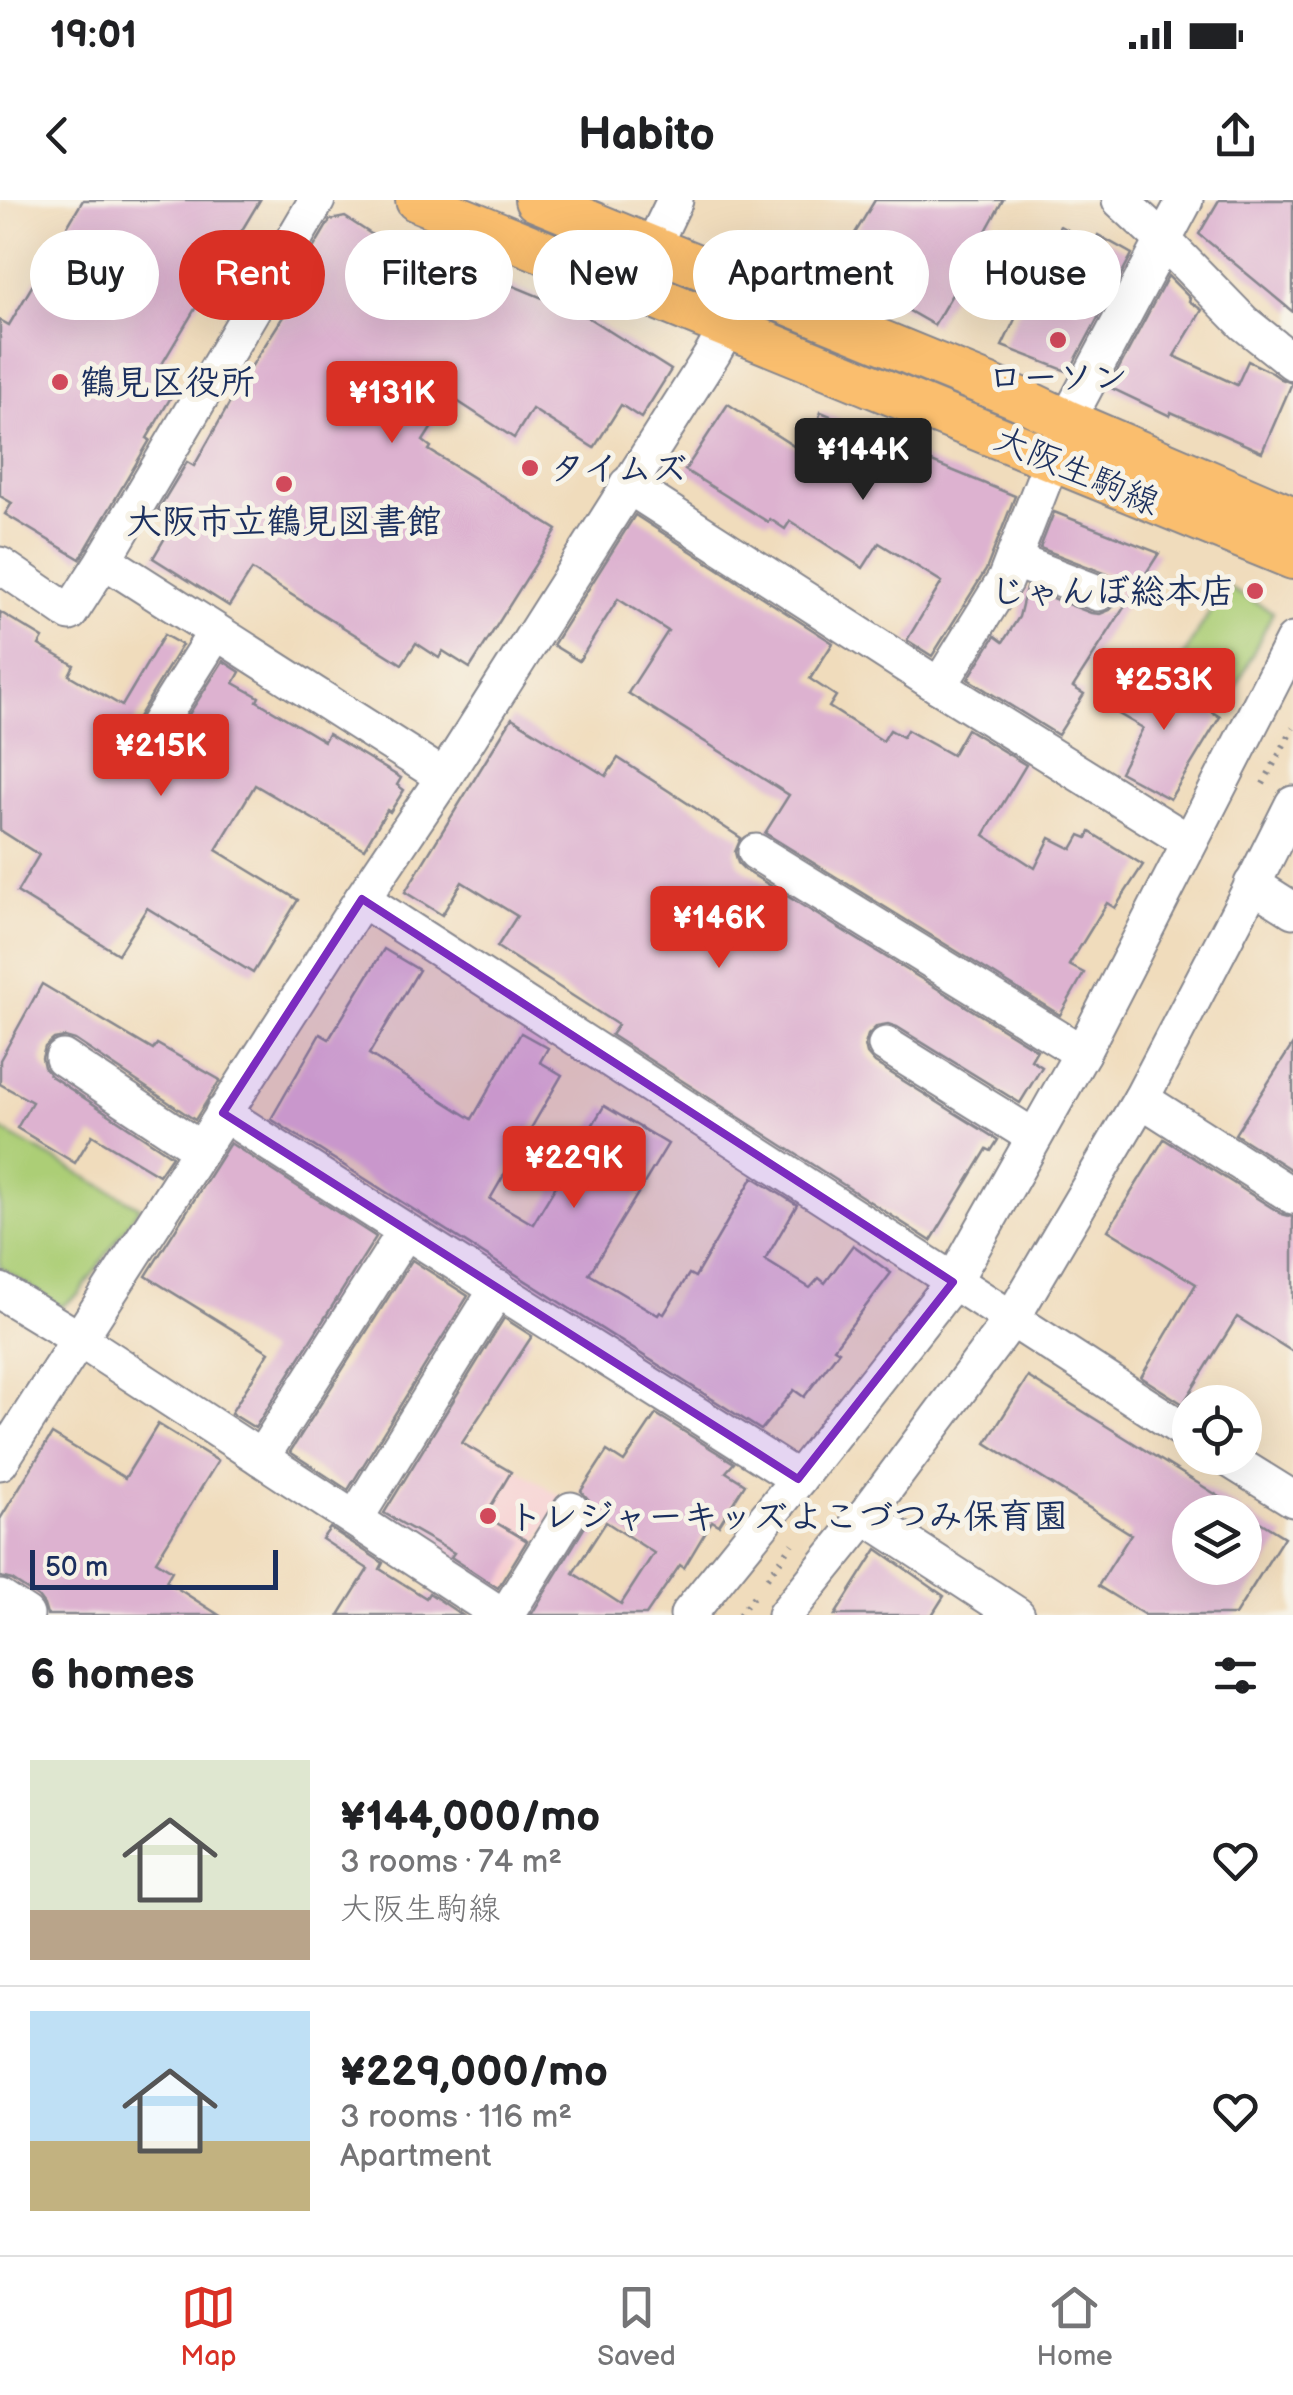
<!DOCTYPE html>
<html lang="en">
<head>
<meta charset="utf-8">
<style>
  :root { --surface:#fff; --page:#f2f2f2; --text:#202124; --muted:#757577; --line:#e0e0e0; --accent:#d93025 }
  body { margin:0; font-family:"Balsamiq Sans","Klee One",sans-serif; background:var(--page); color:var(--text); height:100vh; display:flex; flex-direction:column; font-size:38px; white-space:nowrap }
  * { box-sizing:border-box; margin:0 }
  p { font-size:32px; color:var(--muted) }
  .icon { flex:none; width:55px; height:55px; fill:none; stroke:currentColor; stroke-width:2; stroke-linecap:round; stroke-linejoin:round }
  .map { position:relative; height:1415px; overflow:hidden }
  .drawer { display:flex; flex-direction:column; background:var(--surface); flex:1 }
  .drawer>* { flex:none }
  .hud { position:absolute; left:30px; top:30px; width:1235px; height:90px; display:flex; gap:20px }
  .fabs { position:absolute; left:1172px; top:1185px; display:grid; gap:20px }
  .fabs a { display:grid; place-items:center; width:90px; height:90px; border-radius:50%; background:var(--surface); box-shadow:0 10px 40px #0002; font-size:50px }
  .scale { position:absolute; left:30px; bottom:25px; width:248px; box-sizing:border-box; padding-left:10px; border:5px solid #1b2f5e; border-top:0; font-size:28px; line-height:35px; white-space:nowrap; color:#1b2f5e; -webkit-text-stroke:8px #f7f3e8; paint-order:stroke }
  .price { position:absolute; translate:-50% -85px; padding:0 22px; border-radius:10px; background:var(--accent); color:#fff; font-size:32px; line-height:65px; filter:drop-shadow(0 2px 5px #0008) }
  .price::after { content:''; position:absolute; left:50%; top:60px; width:30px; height:22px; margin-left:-15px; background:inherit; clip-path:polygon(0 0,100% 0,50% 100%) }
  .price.on { background:#222; color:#fff }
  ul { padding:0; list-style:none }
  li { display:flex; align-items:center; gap:30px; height:250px; padding:0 30px }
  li+li { border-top:2px solid var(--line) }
  li span { display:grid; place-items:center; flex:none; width:280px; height:200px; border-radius:0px; color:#555 }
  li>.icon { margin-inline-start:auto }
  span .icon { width:120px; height:120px; fill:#fffc; stroke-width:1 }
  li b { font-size:42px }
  h2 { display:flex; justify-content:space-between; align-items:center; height:120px; padding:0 30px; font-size:42px }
  .tag { padding:0 35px; border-radius:45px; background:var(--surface); box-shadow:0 10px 40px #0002; font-size:35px; line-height:90px }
  .tag.on { background:var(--accent); color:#fff }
  .status { display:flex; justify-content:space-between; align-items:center; height:70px; padding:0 50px; background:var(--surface); direction:ltr }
  .status svg { height:28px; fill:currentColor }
  header { display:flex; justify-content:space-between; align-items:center; height:130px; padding:0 30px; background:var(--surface); font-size:45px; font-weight:800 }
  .tab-bar { display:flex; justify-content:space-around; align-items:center; height:140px; border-top:2px solid var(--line); background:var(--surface); font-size:28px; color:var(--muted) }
  .tab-bar a { display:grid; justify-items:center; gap:5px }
  .tab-bar .on { color:var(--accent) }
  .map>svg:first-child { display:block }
  .built { fill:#f7cfd1 }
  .green { fill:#acce76; stroke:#647e6a; stroke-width:2.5 }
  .building { fill:#ddb2d0; fill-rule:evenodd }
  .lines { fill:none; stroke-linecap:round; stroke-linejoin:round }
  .minor-casing { stroke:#86868d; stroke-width:39 }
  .major-casing { stroke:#86868d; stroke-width:46 }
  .path { stroke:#86868d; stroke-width:6; stroke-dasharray:2.5 8; stroke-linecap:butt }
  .minor { stroke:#fff; stroke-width:35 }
  .major { stroke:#fabe6e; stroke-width:42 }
  .marked { fill:#7b2cbf; fill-opacity:0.2; stroke:#7b2cbf; stroke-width:8; stroke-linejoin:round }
  .poi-dot { fill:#d1495b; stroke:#f7f3e8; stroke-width:4 }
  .labels { text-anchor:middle; stroke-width:10; stroke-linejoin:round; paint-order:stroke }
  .poi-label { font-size:35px; font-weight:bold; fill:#1b2f5e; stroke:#f7f3e8; text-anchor:start }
  .street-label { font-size:35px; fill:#1b2f5e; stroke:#f7f3e8 }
</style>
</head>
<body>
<div class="status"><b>19:01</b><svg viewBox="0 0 49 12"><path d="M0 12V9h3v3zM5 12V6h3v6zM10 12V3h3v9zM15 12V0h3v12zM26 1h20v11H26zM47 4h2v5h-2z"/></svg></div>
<header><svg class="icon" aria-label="back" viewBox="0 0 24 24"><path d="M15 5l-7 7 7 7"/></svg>Habito<svg class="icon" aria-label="share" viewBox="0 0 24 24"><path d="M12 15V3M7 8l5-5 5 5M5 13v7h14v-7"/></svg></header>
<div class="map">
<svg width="1293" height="1415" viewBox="0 0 1293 1415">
  <rect width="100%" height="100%" fill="#f7f3e8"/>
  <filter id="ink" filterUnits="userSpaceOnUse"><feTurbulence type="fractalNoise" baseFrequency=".01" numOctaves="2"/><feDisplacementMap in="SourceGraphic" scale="20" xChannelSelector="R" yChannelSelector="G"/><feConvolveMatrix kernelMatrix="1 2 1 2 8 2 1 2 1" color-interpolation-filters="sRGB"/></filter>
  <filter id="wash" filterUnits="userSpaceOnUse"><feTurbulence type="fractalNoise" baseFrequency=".0048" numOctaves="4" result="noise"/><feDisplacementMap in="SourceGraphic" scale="40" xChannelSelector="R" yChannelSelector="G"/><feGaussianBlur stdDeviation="2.25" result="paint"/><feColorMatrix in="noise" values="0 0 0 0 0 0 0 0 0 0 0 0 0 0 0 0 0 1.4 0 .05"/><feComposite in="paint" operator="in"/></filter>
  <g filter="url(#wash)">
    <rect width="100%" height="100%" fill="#f0dcbc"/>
    <path class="built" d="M471,1239L565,1299L505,1393L411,1333Z"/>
    <g class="green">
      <path d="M1225,386L1273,412L1230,500L1169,481Z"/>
      <path d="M0,929L140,1007L78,1095L61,1107L0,1067Z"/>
    </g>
    <g id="blocks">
      <g class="building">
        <path d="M83,0H260L156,174L177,187L147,238L150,240L80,359L5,314L12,303L0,296V120L9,125Z"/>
        <path d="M875,0H1003L971,58L973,59L934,125L834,68Z"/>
        <path d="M1219,0H1293V112L1199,34Z"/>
        <path d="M345,17L402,54L409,43L479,88L487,75L584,115L671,170L641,218L621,205L594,248L532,209L514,238L451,197L423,241L431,247L429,250L557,330L470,468L443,451L439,458L416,443L402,464L252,370L229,406L153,358L175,321L158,310L187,262L194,266L244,178L295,98L291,96L312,63L307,59L330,20Z"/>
        <path d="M1060,26L1093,44L1098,35L1132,54L1069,172L1002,146Z"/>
        <path d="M1168,76L1190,98L1189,101L1202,110L1174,156L1237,185L1248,161L1271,172L1281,179L1292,183L1262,252L1171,212L1170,216L1109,187Z"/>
        <path d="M728,204L806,254L821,212L923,255L922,258L1015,296L986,370L932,456L907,440L942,382L879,343L863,368L790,321L785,329L770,319L768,322L685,270Z"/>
        <path d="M1054,312L1159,353L1073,487L1084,494L1058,535L968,479L995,436L1003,442L1019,417L1026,388L1091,413L1100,414L1110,410L1117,402L1119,389L1115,381L1107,374L1040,348Z"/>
        <path d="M635,315L833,443L810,479L836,496L829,507L883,541L890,530L903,537L907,530L952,555L967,529L1026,565L984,635L1035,668L1050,638L1072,649L1080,635L1087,638L1090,632L1143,665L1115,708L1107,703L1069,765L1084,773L1060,815L765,633L789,595L628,493L668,431L618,399L579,461L553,445Z"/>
        <path d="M0,412L43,438L39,445L74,465L69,475L122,506L164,435L182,445L135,522L132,532L134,541L143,550L153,553L162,551L170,544L223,461L240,472L234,483L259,497L257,501L324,541L328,534L355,550L401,578L397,585L404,590L390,612L387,610L364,649L255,585L216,650L298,700L253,773L147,708L118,754L17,692L39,655L0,630Z"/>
        <path d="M1142,468L1220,517L1170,599L1120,572L1143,528L1117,513Z"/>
        <path d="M512,518L606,576L618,558L741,638L735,652L738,663L745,670L1037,850L1031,860L1042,867L1020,903L897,827L888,824L877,826L868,835L865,845L867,854L875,863L998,940L991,951L987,949L931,1041L611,835L618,825L497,747L517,716L462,682L442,715L405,692Z"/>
        <path d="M384,749L419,770L369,854L472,919L521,833L548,848L540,862L562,875L490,999L533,1024L604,906L668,944L589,1074L658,1115L660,1112L664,1114L689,1074L695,1077L753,977L797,1005L765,1060L810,1088L819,1078L825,1083L853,1045L891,1073L834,1148L839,1151L804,1197L794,1190L761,1230L271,919L320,834L329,839Z"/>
        <path d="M42,784L153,850L157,844L220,880L195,920L75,840L65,837L54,839L45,847L42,858L44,867L51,876L172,956L159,975L92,935L75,963L17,928L32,902L0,884V860Z"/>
        <path d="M1293,844V971L1235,934Z"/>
        <path d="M1164,939L1282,1014L1293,1017V1152L1237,1117L1183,1204L1141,1177L1196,1084L1108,1030Z"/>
        <path d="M230,943L376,1037L255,1228L231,1213L269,1152L146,1076Z"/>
        <path d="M412,1060L468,1096L348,1290L290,1252Z"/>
        <path d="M504,1118L532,1136L462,1243L511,1272L485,1316L527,1341L498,1388L451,1357L454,1353L384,1313Z"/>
        <path d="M1028,1177L1284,1337L1235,1415H1145L1098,1386L1131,1334L986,1243ZM1190,1312H1245V1368H1190Z"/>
        <path d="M656,1214L734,1263L726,1272L745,1284L719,1325L712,1321L684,1368L680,1365L646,1415H531L589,1320L592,1310L590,1301L581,1291L607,1251L624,1262ZM606,1322L654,1353L621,1404L573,1373Z"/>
        <path d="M158,1224L218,1261L156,1361L172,1371L166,1381L219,1415H47L44,1405L38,1397L12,1380L0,1377V1319L52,1234L125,1278Z"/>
        <path d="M330,1328L383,1363L380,1369L426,1398L429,1393L462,1415H339L368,1369L322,1339Z"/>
        <path d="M877,1349L944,1396L932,1415H835Z"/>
      </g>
    </g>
  </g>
  <g filter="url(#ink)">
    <use href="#blocks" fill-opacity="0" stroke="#86868d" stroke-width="2.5"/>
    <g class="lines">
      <g class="minor-casing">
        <g id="minor">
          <path d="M1120,0L1162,39L1244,123L1293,162"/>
          <path d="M652,48L675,0"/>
          <path d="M627,285L939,486L1189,642"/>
          <path d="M104,360L444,577"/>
          <path d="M1013,360L1098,393"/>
          <path d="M0,365L70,413L104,360L317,0"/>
          <path d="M939,486L1005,380L1067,221L1185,0"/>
          <path d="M153,532L216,432"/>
          <path d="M756,652L1082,853"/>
          <path d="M1252,684L1293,710"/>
          <path d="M362,699L1190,1234"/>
          <path d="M886,845L1034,937"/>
          <path d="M63,858L200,949"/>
          <path d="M1141,899L1293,996"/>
          <path d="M223,913C413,1038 607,1157 798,1279"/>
          <path d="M0,1091L79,1139L501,1415"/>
          <path d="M261,1258L405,1032"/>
          <path d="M1227,1258L1293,1299"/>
          <path d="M0,1262L362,699L444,577L713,153L739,106"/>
          <path d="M865,1316L1017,1415"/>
          <path d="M355,1319L498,1088"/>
          <path d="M0,1398L26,1415"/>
          <path d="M506,1415L571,1310"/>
          <path d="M688,1415L798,1279L953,1082L1082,853L1293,441"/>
          <path d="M785,1415L865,1316L1011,1120L1141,899L1246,698L1293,604"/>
        </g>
      </g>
      <g class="major-casing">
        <g id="major">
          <path d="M417,0L1293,358"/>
          <path d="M536,0L1019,198L1067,221L1293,318"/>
        </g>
      </g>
      <g class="path">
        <path d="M1263,584L1293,528"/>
        <path d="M767,1378L793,1344"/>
        <path d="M739,1415L757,1392"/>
      </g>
      <use href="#minor" class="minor"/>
      <use href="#major" class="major"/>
    </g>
  </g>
  <path class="marked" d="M362,699L953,1082L798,1279L223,913Z"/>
  <g class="poi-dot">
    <circle cx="1058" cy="140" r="10"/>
    <circle cx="60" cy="182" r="10"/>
    <circle cx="530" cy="268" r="10"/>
    <circle cx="284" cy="284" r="10"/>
    <circle cx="1255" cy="391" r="10"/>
    <circle cx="488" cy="1316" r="10"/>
  </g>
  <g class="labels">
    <g class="poi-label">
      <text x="1058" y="189" text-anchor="middle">ローソン</text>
      <text x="80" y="194">鶴見区役所</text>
      <text x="550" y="280">タイムズ</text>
      <text x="284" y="333" text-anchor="middle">大阪市立鶴見図書館</text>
      <text x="1235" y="403" text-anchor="end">じゃんぼ総本店</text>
      <text x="508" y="1328">トレジャーキッズよこづつみ保育園</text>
    </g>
    <g class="street-label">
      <text transform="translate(1077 270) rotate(23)" y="12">大阪生駒線</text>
    </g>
  </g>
</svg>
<div class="fabs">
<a><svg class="icon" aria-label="locate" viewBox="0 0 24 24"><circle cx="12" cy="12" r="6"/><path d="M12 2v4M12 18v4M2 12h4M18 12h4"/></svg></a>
<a><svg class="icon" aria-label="layers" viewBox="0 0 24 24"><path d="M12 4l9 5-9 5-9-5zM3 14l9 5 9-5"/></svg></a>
</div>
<div class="scale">50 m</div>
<b class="price" style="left:392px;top:246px">¥131K</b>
<b class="price on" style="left:863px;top:303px">¥144K</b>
<b class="price" style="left:1164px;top:533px">¥253K</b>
<b class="price" style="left:161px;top:599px">¥215K</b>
<b class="price" style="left:719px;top:771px">¥146K</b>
<b class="price" style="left:574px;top:1011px">¥229K</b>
<div class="hud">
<a class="tag">Buy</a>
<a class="tag on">Rent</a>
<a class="tag">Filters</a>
<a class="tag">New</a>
<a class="tag">Apartment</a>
<a class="tag">House</a>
</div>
</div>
<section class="drawer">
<h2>6 homes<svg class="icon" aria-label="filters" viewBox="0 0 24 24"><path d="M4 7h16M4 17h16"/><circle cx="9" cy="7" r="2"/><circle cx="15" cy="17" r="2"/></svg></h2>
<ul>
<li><span style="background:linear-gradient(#dfe7d0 75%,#b9a48a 0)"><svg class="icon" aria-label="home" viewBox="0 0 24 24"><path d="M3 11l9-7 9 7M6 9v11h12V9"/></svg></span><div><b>¥144,000/mo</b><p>3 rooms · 74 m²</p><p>大阪生駒線</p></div><svg class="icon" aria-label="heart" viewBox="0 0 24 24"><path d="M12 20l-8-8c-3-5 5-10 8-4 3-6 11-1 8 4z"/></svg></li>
<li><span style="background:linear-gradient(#bfe0f5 65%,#c2b280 0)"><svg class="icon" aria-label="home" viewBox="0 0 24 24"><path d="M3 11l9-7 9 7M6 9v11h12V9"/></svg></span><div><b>¥229,000/mo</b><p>3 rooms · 116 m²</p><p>Apartment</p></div><svg class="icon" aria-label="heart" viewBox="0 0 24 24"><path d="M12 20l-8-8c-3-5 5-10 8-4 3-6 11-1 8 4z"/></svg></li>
</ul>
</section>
<nav class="tab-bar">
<a class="on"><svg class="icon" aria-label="map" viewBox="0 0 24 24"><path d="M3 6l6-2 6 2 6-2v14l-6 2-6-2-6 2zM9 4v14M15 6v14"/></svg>Map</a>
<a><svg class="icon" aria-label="saved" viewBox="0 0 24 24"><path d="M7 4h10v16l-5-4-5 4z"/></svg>Saved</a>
<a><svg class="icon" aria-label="home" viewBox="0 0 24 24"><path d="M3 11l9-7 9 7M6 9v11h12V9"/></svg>Home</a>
</nav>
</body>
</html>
